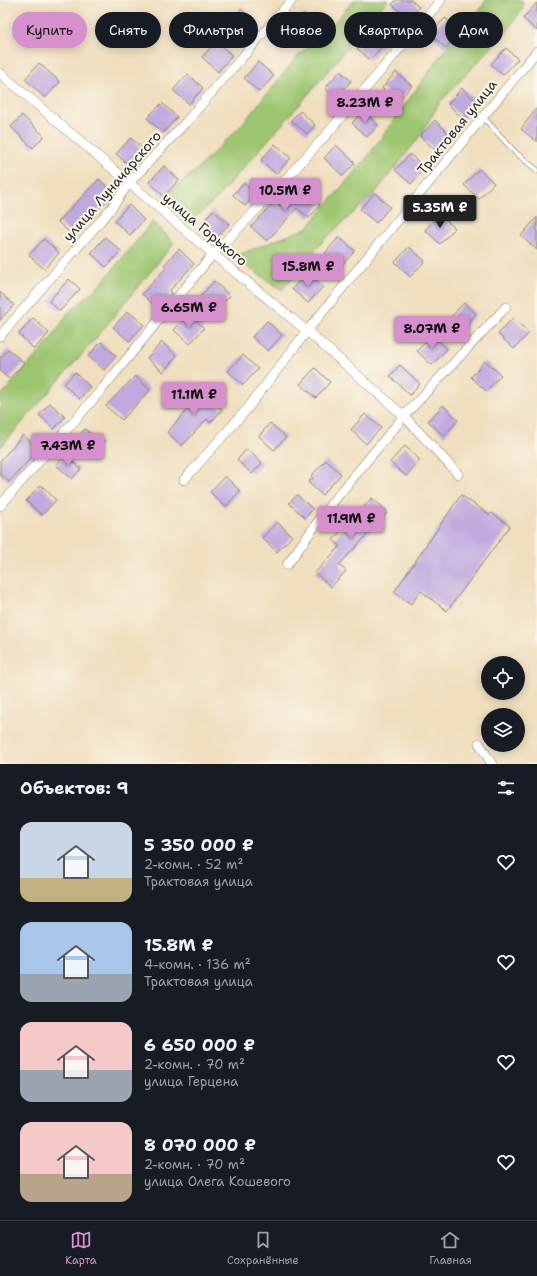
<!DOCTYPE html>
<html lang="ru">
<head>
<meta charset="utf-8">
<style>
  :root { --surface:#171b24; --page:#242831; --text:#f1f3f6; --muted:#9ea1a6; --line:#363941; --accent:#d690ce }
  body { margin:0; font-family:"Shantell Sans",sans-serif; background:var(--page); color:var(--text); height:100vh; display:flex; flex-direction:column; font-size:15px; white-space:nowrap }
  * { box-sizing:border-box; margin:0 }
  p { font-size:13px; color:var(--muted) }
  .icon { flex:none; width:22px; height:22px; fill:none; stroke:currentColor; stroke-width:2; stroke-linecap:round; stroke-linejoin:round }
  .map { position:relative; height:764px; overflow:hidden }
  .details { display:flex; flex-direction:column; background:var(--surface); flex:1 }
  .details>* { flex:none }
  .top-card { position:absolute; left:12px; top:12px; width:513px; height:36px; display:flex; gap:8px }
  .tools { position:absolute; left:481px; top:656px; display:grid; gap:8px }
  .tools a { display:grid; place-items:center; width:44px; height:44px; border-radius:50%; background:var(--surface); box-shadow:0 2px 10px #0003; font-size:20px }
  .price { position:absolute; translate:-50% -34px; padding:0 9px; border-radius:4px; background:var(--accent); color:#111; font-size:13px; line-height:26px; filter:drop-shadow(0 1px 2px #0008) }
  .price::after { content:''; position:absolute; left:50%; top:24px; width:12px; height:9px; margin-left:-6px; background:inherit; clip-path:polygon(0 0,100% 0,50% 100%) }
  .price.current { background:#222; color:#fff }
  ul { padding:0; list-style:none }
  li { display:flex; align-items:center; gap:12px; height:100px; padding:0 20px }
  li span { display:grid; place-items:center; flex:none; width:112px; height:80px; border-radius:12px; color:#555 }
  li>.icon { margin-inline-start:auto }
  span .icon { width:48px; height:48px; fill:#fffc; stroke-width:1 }
  li b { font-size:17px }
  h2 { display:flex; justify-content:space-between; align-items:center; height:48px; padding:0 20px; font-size:17px }
  .chip { padding:0 14px; border-radius:18px; background:var(--surface); box-shadow:0 2px 10px #0003; font-size:14px; line-height:36px }
  .chip.current { background:var(--accent); color:#111 }
  .tabs { display:flex; justify-content:space-around; align-items:center; height:56px; border-top:1px solid var(--line); background:var(--surface); font-size:11px; color:var(--muted) }
  .tabs a { display:grid; justify-items:center; gap:2px }
  .tabs .current { color:var(--accent) }
  .map>svg:first-child { display:block }
  .green { fill:#9ec671; stroke:#64784e }
  .building { fill:#bfa9de }
  .lines { fill:none; stroke-linecap:round; stroke-linejoin:round }
  .service-casing { stroke:#8e8474; stroke-width:6 }
  .minor-casing { stroke:#8e8474; stroke-width:10 }
  .service { stroke:#fff; stroke-width:4.5 }
  .minor { stroke:#fff; stroke-width:9 }
  .labels { text-anchor:middle; stroke-width:4; stroke-linejoin:round; paint-order:stroke }
  .street-label { font-size:14px; fill:#2b2b2b; stroke:#fbf7ec }
</style>
</head>
<body>
<div class="map">
<svg width="537" height="764" viewBox="0 0 537 764">
  <rect width="100%" height="100%" fill="#fbf7ec"/>
  <filter id="ink" filterUnits="userSpaceOnUse"><feTurbulence type="fractalNoise" baseFrequency=".025" numOctaves="2"/><feDisplacementMap in="SourceGraphic" scale="8" xChannelSelector="R" yChannelSelector="G"/><feConvolveMatrix kernelMatrix="1 2 1 2 8 2 1 2 1" color-interpolation-filters="sRGB"/></filter>
  <filter id="wash" filterUnits="userSpaceOnUse"><feTurbulence type="fractalNoise" baseFrequency=".012" numOctaves="4" result="noise"/><feDisplacementMap in="SourceGraphic" scale="16" xChannelSelector="R" yChannelSelector="G"/><feGaussianBlur stdDeviation="0.9" result="paint"/><feColorMatrix in="noise" values="0 0 0 0 0 0 0 0 0 0 0 0 0 0 0 0 0 1.4 0 .05"/><feComposite in="paint" operator="in"/></filter>
  <g filter="url(#wash)">
    <rect width="100%" height="100%" fill="#f0debe"/>
    <g class="green">
      <path d="M354,0H388L300,104L214,201L191,221L164,196L196,170L239,128L299,55L333,24Z"/>
      <path d="M486,0H522L523,8L507,31L440,102L420,136L375,193L324,240L282,290L233,257L307,228L368,156L446,48L473,21Z"/>
      <path d="M153,221L174,243L96,338L0,448V397L52,338L68,313L101,284Z"/>
    </g>
    <g id="blocks">
      <g class="building">
        <path d="M396,0H411L419,7L408,19L392,4Z"/>
        <path d="M537,3V31L523,18Z"/>
        <path d="M241,9L257,23L242,39L227,25Z"/>
        <path d="M304,14L319,28L305,44L289,30Z"/>
        <path d="M445,18L460,32L446,48L430,34Z"/>
        <path d="M380,24L392,35L370,60L357,48Z"/>
        <path d="M217,41L232,56L218,72L202,57Z"/>
        <path d="M506,48L518,59L503,75L491,64Z"/>
        <path d="M258,62L274,76L259,92L244,78Z"/>
        <path d="M39,63L60,82L45,98L25,79Z"/>
        <path d="M340,71L351,81L335,98L325,88Z"/>
        <path d="M396,72L412,86L397,102L382,88Z"/>
        <path d="M188,74L203,88L189,104L173,90Z"/>
        <path d="M462,88L478,103L463,119L448,104Z"/>
        <path d="M162,103L177,117L163,133L147,118Z"/>
        <path d="M537,108V142L521,129Z"/>
        <path d="M300,111L315,125L307,134L291,120Z"/>
        <path d="M363,111L378,125L367,137L352,123Z"/>
        <path d="M22,115L44,136L33,148L11,127Z"/>
        <path d="M435,120L450,135L436,151L420,136Z"/>
        <path d="M131,138L146,152L132,168L116,154Z"/>
        <path d="M275,144L291,158L276,174L261,160Z"/>
        <path d="M336,145L355,163L343,176L324,158Z"/>
        <path d="M410,154L425,168L411,184L395,170Z"/>
        <path d="M164,166L179,180L164,196L149,182Z"/>
        <path d="M479,169L494,183L479,199L464,185Z"/>
        <path d="M99,179L114,193L73,236L58,222Z"/>
        <path d="M244,183L256,194L245,206L233,195Z"/>
        <path d="M297,185L320,205L309,218L297,208L267,241L251,227L274,202L279,206Z"/>
        <path d="M375,193L390,207L376,223L360,209Z"/>
        <path d="M129,205L144,220L130,235L114,221Z"/>
        <path d="M213,210L229,224L217,237L202,223Z"/>
        <path d="M439,214L455,228L440,244L425,230Z"/>
        <path d="M537,217V250L521,236Z"/>
        <path d="M105,237L121,251L106,267L91,253Z"/>
        <path d="M339,237L355,251L340,267L325,253Z"/>
        <path d="M44,239L59,253L44,269L29,255Z"/>
        <path d="M409,247L425,261L410,277L395,262Z"/>
        <path d="M179,249L194,264L170,290L172,293L157,308L142,294L167,267L164,265Z"/>
        <path d="M307,273L323,287L308,303L292,289Z"/>
        <path d="M69,279L80,289L60,311L49,301Z"/>
        <path d="M214,281L230,296L215,311L200,297Z"/>
        <path d="M0,292L14,305L0,320Z"/>
        <path d="M464,303L476,314L462,330L449,319Z"/>
        <path d="M128,311L144,325L129,341L113,327Z"/>
        <path d="M189,314L204,328L190,344L174,330Z"/>
        <path d="M33,318L49,333L34,349L19,334Z"/>
        <path d="M513,318L529,333L514,349L498,334Z"/>
        <path d="M267,321L282,335L268,351L252,337Z"/>
        <path d="M432,335L447,349L432,365L417,351Z"/>
        <path d="M101,342L116,356L104,370L88,356Z"/>
        <path d="M162,342L177,356L163,372L147,358Z"/>
        <path d="M8,349L24,363L9,379L0,371V358Z"/>
        <path d="M243,355L258,369L243,385L228,371Z"/>
        <path d="M485,361L501,375L486,391L471,377Z"/>
        <path d="M400,365L420,384L410,395L390,376Z"/>
        <path d="M315,368L330,382L316,398L300,384Z"/>
        <path d="M75,372L90,387L79,399L64,384Z"/>
        <path d="M135,376L150,390L122,420L106,406Z"/>
        <path d="M196,386L222,410L210,423L207,419L182,446L167,432L192,405L184,399Z"/>
        <path d="M50,403L65,417L54,429L39,415Z"/>
        <path d="M443,405L458,420L444,436L428,421Z"/>
        <path d="M365,414L381,428L366,444L351,430Z"/>
        <path d="M270,423L286,437L274,450L259,436Z"/>
        <path d="M85,429L101,444L91,454L75,440Z"/>
        <path d="M23,435L39,449L9,482L0,474V461Z"/>
        <path d="M405,446L420,460L406,476L390,462Z"/>
        <path d="M247,449L262,463L252,474L237,460Z"/>
        <path d="M65,455L81,469L72,479L56,465Z"/>
        <path d="M326,460L341,474L322,495L308,482L313,478L311,476Z"/>
        <path d="M225,476L240,491L225,507L210,492Z"/>
        <path d="M41,485L56,500L42,515L26,501Z"/>
        <path d="M297,495L313,509L305,518L289,503Z"/>
        <path d="M461,495L490,515L492,513L510,526L447,611L421,591L411,604L394,592Z"/>
        <path d="M372,498L388,512L339,565L346,571L331,587L315,573L340,546L333,540Z"/>
        <path d="M277,522L292,536L277,552L262,538Z"/>
      </g>
    </g>
  </g>
  <g filter="url(#ink)">
    <use href="#blocks" fill-opacity="0" stroke="#8e8474" stroke-width="1"/>
    <g class="lines">
      <g class="service-casing">
        <path id="service" d="M483,117L515,152L537,170"/>
      </g>
      <g class="minor-casing">
        <g id="minor">
          <path d="M0,73L213,254L307,331L404,416L458,474"/>
          <path d="M0,336L110,210L129,183L186,122L292,0"/>
          <path d="M184,480L247,409L307,331L537,51"/>
          <path d="M0,506L103,388L213,254L276,190L326,135L441,0"/>
          <path d="M287,565L327,509L404,416L506,307"/>
          <path d="M479,743L492,764"/>
        </g>
      </g>
      <use href="#service" class="service"/>
      <use href="#minor" class="minor"/>
    </g>
  </g>
  <g class="labels">
    <g class="street-label">
      <text transform="translate(457 127) rotate(-51)" y="5">Трактовая улица</text>
      <text transform="translate(112 186) rotate(-49)" y="5">улица Луначарского</text>
      <text transform="translate(205 229) rotate(40)" y="5">улица Горького</text>
    </g>
  </g>
</svg>
<div class="tools">
<a><svg class="icon" aria-label="locate" viewBox="0 0 24 24"><circle cx="12" cy="12" r="6"/><path d="M12 2v4M12 18v4M2 12h4M18 12h4"/></svg></a>
<a><svg class="icon" aria-label="layers" viewBox="0 0 24 24"><path d="M12 4l9 5-9 5-9-5zM3 14l9 5 9-5"/></svg></a>
</div>
<b class="price" style="left:365px;top:124px">8.23M ₽</b>
<b class="price" style="left:285px;top:212px">10.5M ₽</b>
<b class="price current" style="left:440px;top:229px">5.35M ₽</b>
<b class="price" style="left:308px;top:288px">15.8M ₽</b>
<b class="price" style="left:189px;top:329px">6.65M ₽</b>
<b class="price" style="left:432px;top:350px">8.07M ₽</b>
<b class="price" style="left:194px;top:416px">11.1M ₽</b>
<b class="price" style="left:68px;top:467px">7.43M ₽</b>
<b class="price" style="left:351px;top:540px">11.9M ₽</b>
<div class="top-card">
<a class="chip current">Купить</a>
<a class="chip">Снять</a>
<a class="chip">Фильтры</a>
<a class="chip">Новое</a>
<a class="chip">Квартира</a>
<a class="chip">Дом</a>
</div>
</div>
<section class="details">
<h2>Объектов: 9<svg class="icon" aria-label="filters" viewBox="0 0 24 24"><path d="M4 7h16M4 17h16"/><circle cx="9" cy="7" r="2"/><circle cx="15" cy="17" r="2"/></svg></h2>
<ul>
<li><span style="background:linear-gradient(#c9d6e8 70%,#c2b280 0)"><svg class="icon" aria-label="home" viewBox="0 0 24 24"><path d="M3 11l9-7 9 7M6 9v11h12V9"/></svg></span><div><b>5 350 000 ₽</b><p>2-комн. · 52 m²</p><p>Трактовая улица</p></div><svg class="icon" aria-label="heart" viewBox="0 0 24 24"><path d="M12 20l-8-8c-3-5 5-10 8-4 3-6 11-1 8 4z"/></svg></li>
<li><span style="background:linear-gradient(#a9c7e8 65%,#9aa5b1 0)"><svg class="icon" aria-label="home" viewBox="0 0 24 24"><path d="M3 11l9-7 9 7M6 9v11h12V9"/></svg></span><div><b>15.8M ₽</b><p>4-комн. · 136 m²</p><p>Трактовая улица</p></div><svg class="icon" aria-label="heart" viewBox="0 0 24 24"><path d="M12 20l-8-8c-3-5 5-10 8-4 3-6 11-1 8 4z"/></svg></li>
<li><span style="background:linear-gradient(#f6c9c9 60%,#9aa5b1 0)"><svg class="icon" aria-label="home" viewBox="0 0 24 24"><path d="M3 11l9-7 9 7M6 9v11h12V9"/></svg></span><div><b>6 650 000 ₽</b><p>2-комн. · 70 m²</p><p>улица Герцена</p></div><svg class="icon" aria-label="heart" viewBox="0 0 24 24"><path d="M12 20l-8-8c-3-5 5-10 8-4 3-6 11-1 8 4z"/></svg></li>
<li><span style="background:linear-gradient(#f6c9c9 65%,#b9a48a 0)"><svg class="icon" aria-label="home" viewBox="0 0 24 24"><path d="M3 11l9-7 9 7M6 9v11h12V9"/></svg></span><div><b>8 070 000 ₽</b><p>2-комн. · 70 m²</p><p>улица Олега Кошевого</p></div><svg class="icon" aria-label="heart" viewBox="0 0 24 24"><path d="M12 20l-8-8c-3-5 5-10 8-4 3-6 11-1 8 4z"/></svg></li>
</ul>
</section>
<nav class="tabs">
<a class="current"><svg class="icon" aria-label="map" viewBox="0 0 24 24"><path d="M3 6l6-2 6 2 6-2v14l-6 2-6-2-6 2zM9 4v14M15 6v14"/></svg>Карта</a>
<a><svg class="icon" aria-label="saved" viewBox="0 0 24 24"><path d="M7 4h10v16l-5-4-5 4z"/></svg>Сохранённые</a>
<a><svg class="icon" aria-label="home" viewBox="0 0 24 24"><path d="M3 11l9-7 9 7M6 9v11h12V9"/></svg>Главная</a>
</nav>
</body>
</html>
